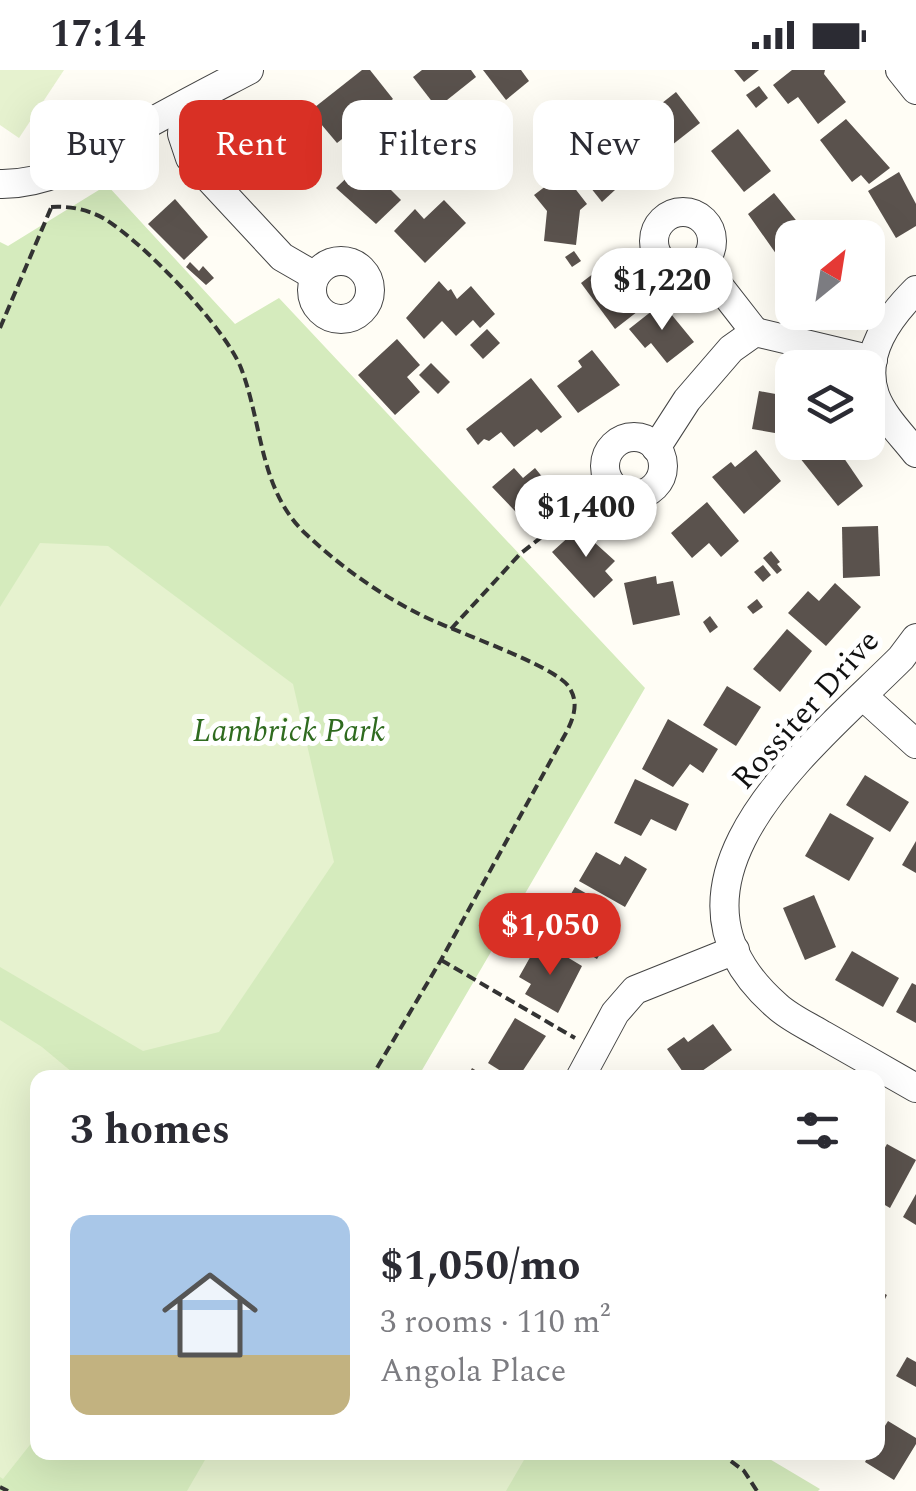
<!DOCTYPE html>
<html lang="en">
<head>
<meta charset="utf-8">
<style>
  :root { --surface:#fff; --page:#f2f2f3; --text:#2b2b33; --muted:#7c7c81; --line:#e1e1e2; --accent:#d93025 }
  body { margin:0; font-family:Spectral,serif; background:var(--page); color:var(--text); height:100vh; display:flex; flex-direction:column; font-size:38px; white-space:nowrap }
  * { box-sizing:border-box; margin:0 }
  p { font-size:32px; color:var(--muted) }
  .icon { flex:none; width:55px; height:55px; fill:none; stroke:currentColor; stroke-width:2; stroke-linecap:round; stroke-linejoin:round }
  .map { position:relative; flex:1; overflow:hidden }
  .sheet { position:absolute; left:30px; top:1000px; width:855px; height:390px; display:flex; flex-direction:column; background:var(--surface); border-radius:20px; box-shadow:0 10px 40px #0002 }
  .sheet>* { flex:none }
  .banner { position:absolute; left:30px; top:30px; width:858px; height:90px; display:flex; gap:20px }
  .needle { width:65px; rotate:30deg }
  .buttons { position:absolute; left:775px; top:150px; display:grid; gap:20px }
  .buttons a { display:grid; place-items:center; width:110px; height:110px; border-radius:20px; background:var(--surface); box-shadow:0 10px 40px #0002; font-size:50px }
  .price { position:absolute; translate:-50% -85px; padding:0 22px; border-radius:35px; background:#fff; color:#222; font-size:32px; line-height:65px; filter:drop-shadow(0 2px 5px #0008) }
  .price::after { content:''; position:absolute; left:50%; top:60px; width:30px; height:22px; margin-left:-15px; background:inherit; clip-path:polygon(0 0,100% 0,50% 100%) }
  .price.current { background:var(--accent); color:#fff }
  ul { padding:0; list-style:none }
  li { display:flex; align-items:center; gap:30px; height:250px; padding:0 40px }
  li+li { border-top:2px solid var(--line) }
  li span { display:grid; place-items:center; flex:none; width:280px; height:200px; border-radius:20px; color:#555 }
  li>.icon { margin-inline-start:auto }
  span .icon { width:120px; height:120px; fill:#fffc; stroke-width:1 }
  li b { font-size:42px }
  h2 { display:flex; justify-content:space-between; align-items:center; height:120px; padding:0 40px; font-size:42px }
  .pill { padding:0 35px; border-radius:20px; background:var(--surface); box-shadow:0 10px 40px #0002; font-size:35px; line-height:90px }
  .pill.current { background:var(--accent); color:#fff }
  .status { display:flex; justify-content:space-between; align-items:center; height:70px; padding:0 50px; background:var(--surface); direction:ltr }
  .status svg { height:28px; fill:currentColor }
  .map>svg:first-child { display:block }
  .green { fill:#d5ebbd }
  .pitch { fill:#e6f2cf }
  .building { fill:#5a524d }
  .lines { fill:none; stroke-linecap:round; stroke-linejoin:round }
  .minor-casing { stroke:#444; stroke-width:30 }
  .path { stroke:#333; stroke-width:4; stroke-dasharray:10 5; stroke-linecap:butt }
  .minor { stroke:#fff; stroke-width:28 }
  .labels { text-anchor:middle; stroke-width:10; stroke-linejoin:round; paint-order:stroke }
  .street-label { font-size:32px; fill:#111; stroke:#fff }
  .park-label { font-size:32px; font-style:italic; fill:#2f6b1f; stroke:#fff }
</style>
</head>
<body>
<div class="status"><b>17:14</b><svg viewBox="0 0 49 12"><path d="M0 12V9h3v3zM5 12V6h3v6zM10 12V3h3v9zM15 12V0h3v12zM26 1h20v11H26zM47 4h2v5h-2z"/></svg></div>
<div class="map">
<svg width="916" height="1421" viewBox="0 0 916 1421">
  <rect width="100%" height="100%" fill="#fffdf5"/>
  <path class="green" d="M107,115L235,254L279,228L645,618L418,1007L38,1008V1382H758L820,1419L818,1421H0V172L8,176Z"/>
  <g class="pitch">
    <path d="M0,0H64L19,68L0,55Z"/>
    <path d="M40,473L108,476L293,614L334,792L219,962L143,981L0,897V537Z"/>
    <path d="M0,950L42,977L78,1007L38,1008L37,1366L3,1409L0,1407Z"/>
    <path d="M209,1383V1382L528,1383L506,1421H187Z"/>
  </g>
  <g class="building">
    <path d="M362,0H370L393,29L337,73L310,41Z"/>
    <path d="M422,0H471L476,7L437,38L413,7Z"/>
    <path d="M483,0H521L529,11L506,30Z"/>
    <path d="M734,0H759L744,12Z"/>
    <path d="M792,0H825L824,4L846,32L818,54L798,27L788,34L773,15Z"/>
    <path d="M759,16L768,28L756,38L746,25Z"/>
    <path d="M676,22L700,53L658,86L633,56Z"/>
    <path d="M301,46L307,56L296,63L289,53Z"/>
    <path d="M846,49L890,98L869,114L861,105L852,112L820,70Z"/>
    <path d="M282,51L305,89L267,112L245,74Z"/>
    <path d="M738,59L771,101L744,122L711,81Z"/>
    <path d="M621,69L642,95L602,132L579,103Z"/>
    <path d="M363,92L401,130L376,154L336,118Z"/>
    <path d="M899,102L916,134V156L896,168L868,121Z"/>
    <path d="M563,103L587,134L580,140L576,175L544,171L547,141L534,125Z"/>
    <path d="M774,123L808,165L792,168V177L779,188L748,144Z"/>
    <path d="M175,129L208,167L184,190L148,154Z"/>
    <path d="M444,130L466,153L425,193L394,161L415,139L424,149Z"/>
    <path d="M574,181L581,191L572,197L565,187Z"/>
    <path d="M190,192L199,201L203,196L214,208L206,215L186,197Z"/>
    <path d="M607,193L642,238L615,259L581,213Z"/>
    <path d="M439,211L448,221L451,219L457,229L471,216L495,244L480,258L473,250L456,266L442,251L424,269L406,248Z"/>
    <path d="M662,233L694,272L667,293L651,273L645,278L629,259Z"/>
    <path d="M487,259L500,273L483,289L470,275Z"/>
    <path d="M397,269L420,295L407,307L420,322L395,345L358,305Z"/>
    <path d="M592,280L620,315L578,343L557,316L582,297L578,291Z"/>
    <path d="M431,293L450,312L438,324L419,305Z"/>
    <path d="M531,308L562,347L541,363L537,359L514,377L501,362L489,371L484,369L478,375L466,359Z"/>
    <path d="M759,321L792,327V366L752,359Z"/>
    <path d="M809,372H833L863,416L838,436L796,383Z"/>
    <path d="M756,380L781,411L744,444L712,407L731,392L735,397Z"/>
    <path d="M514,398L523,408L535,398L566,436L535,462L492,417Z"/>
    <path d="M707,432L739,471L721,487L709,473L692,488L671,463Z"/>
    <path d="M584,453L598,468L594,472L615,491L605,501L613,510L594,528L552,482Z"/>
    <path d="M878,456L880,506L843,508L842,457Z"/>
    <path d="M771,481L780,492L777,494L782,500L777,504L763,488Z"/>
    <path d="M763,495L771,505L763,512L754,502Z"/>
    <path d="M656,506L657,514L673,511L680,545L633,555L624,513Z"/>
    <path d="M835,513L861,537L826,576L788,543L808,521L819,531Z"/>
    <path d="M757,529L763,537L753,544L747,537Z"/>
    <path d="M710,546L718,557L710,563L703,552Z"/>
    <path d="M787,559L812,581L780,622L753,599Z"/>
    <path d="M727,616L761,637L736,676L703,655Z"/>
    <path d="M668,649L718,679L703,703L690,694L673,717L642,699Z"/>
    <path d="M865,705L909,732L890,762L846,735Z"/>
    <path d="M635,709L689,734L676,761L651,749L641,766L614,753Z"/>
    <path d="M830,743L874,768L849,811L805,786Z"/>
    <path d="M916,771V803L902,795Z"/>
    <path d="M596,782L620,795L625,786L647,799L625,837L579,811Z"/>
    <path d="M575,817L610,837L592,861L608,871L597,889L549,862Z"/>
    <path d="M814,825L836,877L805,890L783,838Z"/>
    <path d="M552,878L582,896L558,943L525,924L531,914L519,907L533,882L545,889Z"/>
    <path d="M852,881L899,908L883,937L835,910Z"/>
    <path d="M912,913L916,915V953L896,942Z"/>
    <path d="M515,948L546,966L518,1008H512L488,993Z"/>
    <path d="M713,954L732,980L692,1008H687L667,979L684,967L688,972Z"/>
    <path d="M472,998L488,1008H467Z"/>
    <path d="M887,1074L916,1090L890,1138L878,1131V1090Z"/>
    <path d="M916,1124V1155L903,1147Z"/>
    <path d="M878,1220L887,1225L878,1243Z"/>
    <path d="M907,1287L916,1292V1317L896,1306Z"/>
    <path d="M888,1351L916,1368V1374L894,1410L865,1392L870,1382H878V1367Z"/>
  </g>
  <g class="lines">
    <g class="minor-casing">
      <g id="minor">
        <path d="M900,0L916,20"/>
        <path d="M184,35L182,64L190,88L282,187L315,206"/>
        <path d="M0,114C52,115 94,85 137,60C174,39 211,20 249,0"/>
        <circle cx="683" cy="171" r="29"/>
        <circle cx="341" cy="220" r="29"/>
        <path d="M702,194L755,262"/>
        <path d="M916,220C889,247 861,284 875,325C883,347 902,365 916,383"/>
        <circle cx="634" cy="396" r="29"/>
        <path d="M656,378L687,330L731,279L755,262L873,290"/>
        <path d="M916,568L901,588C814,675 636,813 777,936C790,948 808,956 823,965C854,983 885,1000 916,1018"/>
        <path d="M863,626L916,674"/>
        <path d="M580,1008L615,943L635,920L735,880"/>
      </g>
    </g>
    <g class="path">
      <path d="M51,137C70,136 86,139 103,148C141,170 225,257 241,298C263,355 259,421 307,465C340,496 379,524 419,544C449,560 555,595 569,617C579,632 574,647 567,661L441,890L371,1008"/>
      <path d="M0,258L51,138"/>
      <path d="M451,559L520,484L610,413"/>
      <path d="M441,890L575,968"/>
      <path d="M719,1382L744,1401L757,1421"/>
      <path d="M0,1417L8,1421"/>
    </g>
    <use href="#minor" class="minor"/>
  </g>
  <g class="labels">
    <g class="street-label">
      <text transform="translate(805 639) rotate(-48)" y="11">Rossiter Drive</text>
    </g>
    <g class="park-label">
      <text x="289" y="671">Lambrick Park</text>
    </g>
  </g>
</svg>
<div class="buttons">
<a><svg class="needle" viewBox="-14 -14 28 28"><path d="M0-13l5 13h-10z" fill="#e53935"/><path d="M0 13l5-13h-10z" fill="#7c7c81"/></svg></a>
<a><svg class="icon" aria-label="layers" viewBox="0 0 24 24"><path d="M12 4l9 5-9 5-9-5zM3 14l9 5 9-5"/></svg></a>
</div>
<b class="price" style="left:662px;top:263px">$1,220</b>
<b class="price" style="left:586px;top:490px">$1,400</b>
<b class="price current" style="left:550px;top:908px">$1,050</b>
<div class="banner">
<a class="pill">Buy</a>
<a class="pill current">Rent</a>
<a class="pill">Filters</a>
<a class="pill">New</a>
</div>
<section class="sheet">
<h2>3 homes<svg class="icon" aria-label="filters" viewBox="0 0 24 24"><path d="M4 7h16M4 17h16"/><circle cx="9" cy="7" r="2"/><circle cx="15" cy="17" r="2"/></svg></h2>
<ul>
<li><span style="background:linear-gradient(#a9c7e8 70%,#c2b280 0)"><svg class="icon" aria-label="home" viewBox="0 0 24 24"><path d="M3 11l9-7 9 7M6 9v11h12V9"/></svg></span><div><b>$1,050/mo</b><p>3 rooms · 110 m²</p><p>Angola Place</p></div></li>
</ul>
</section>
</div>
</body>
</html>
